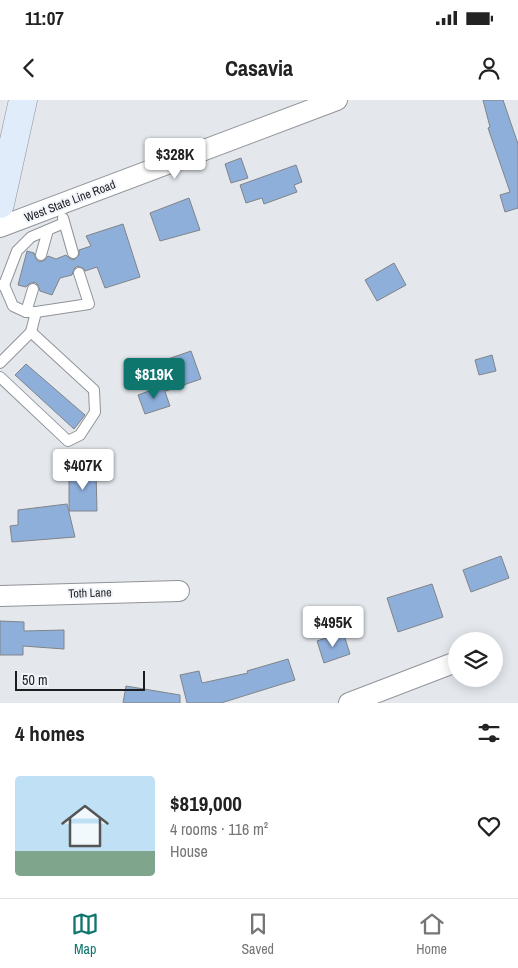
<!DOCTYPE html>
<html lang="en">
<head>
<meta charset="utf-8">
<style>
  :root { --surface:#fff; --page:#f6f6f6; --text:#222; --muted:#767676; --line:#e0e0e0; --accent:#0f766e }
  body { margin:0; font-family:"Archivo Narrow",sans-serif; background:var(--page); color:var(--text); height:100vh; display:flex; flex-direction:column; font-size:19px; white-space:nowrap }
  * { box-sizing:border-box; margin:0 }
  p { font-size:16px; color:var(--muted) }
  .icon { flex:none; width:28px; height:28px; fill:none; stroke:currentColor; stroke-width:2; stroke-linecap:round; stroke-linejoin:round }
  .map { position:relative; height:603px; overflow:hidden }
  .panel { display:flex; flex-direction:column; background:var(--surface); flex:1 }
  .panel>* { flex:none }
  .fabs { position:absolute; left:448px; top:532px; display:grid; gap:10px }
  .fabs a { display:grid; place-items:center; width:55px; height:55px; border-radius:50%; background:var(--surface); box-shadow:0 2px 12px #0003; font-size:25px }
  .scale { position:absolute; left:15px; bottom:12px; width:130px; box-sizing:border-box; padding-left:5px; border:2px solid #1c1d1f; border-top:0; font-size:14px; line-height:18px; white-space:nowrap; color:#1c1d1f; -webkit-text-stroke:4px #f2f5fb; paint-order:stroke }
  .price { position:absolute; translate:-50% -42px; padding:0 11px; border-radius:5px; background:#fff; color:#222; font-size:16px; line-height:32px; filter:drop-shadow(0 1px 2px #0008) }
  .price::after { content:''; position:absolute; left:50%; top:30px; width:15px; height:11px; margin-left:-8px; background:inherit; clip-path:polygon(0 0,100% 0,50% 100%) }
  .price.selected { background:var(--accent); color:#fff }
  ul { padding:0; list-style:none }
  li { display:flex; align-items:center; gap:15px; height:125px; padding:0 15px }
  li+li { border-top:1px solid var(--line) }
  li span { display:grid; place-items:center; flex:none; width:140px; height:100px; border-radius:5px; color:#555 }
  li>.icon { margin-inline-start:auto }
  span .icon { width:60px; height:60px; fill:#fffc; stroke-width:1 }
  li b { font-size:21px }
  h2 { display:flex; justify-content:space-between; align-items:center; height:60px; padding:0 15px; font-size:21px }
  .status { display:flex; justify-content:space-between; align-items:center; height:35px; padding:0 25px; background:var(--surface); direction:ltr }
  .status svg { height:14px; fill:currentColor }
  header { display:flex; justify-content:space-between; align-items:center; height:65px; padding:0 15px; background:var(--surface); font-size:22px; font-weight:700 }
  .dock { display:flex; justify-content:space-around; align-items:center; height:70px; border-top:1px solid var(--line); background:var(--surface); font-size:14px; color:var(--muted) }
  .dock a { display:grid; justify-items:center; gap:2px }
  .dock .selected { color:var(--accent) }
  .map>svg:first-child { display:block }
  .building { fill:#8fafdb; stroke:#808488 }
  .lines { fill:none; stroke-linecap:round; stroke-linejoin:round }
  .lane-casing { stroke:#909398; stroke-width:12 }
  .street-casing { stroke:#909398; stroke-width:22 }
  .secondary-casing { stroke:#909398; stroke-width:29 }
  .lane { stroke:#fff; stroke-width:10 }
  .street { stroke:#fff; stroke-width:20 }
  .secondary { stroke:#e1ecfa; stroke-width:28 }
  .labels { text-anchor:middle; stroke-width:4; stroke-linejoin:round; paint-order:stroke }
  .street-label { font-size:12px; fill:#1c1d1f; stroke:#f2f5fb }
</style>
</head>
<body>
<div class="status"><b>11:07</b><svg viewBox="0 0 49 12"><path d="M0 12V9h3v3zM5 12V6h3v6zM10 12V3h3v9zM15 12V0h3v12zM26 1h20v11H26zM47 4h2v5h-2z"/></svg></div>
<header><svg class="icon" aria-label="back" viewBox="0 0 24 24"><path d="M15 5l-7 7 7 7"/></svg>Casavia<svg class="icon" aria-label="person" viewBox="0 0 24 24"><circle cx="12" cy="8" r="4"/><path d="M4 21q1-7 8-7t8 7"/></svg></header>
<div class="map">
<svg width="518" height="603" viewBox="0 0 518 603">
  <rect width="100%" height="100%" fill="#e4e8ed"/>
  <g class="building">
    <path d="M483,0H503L518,44V108L505,112L500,95L510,92L488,28L490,27Z"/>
    <path d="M241,58L248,78L231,83L225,64Z"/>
    <path d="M296,65L302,82L294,85L297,92L264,104L262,98L246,103L240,85Z"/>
    <path d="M189,98L200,130L160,141L150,113Z"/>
    <path d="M123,124L140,177L105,188L97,167L85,171L83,168L77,166L74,169L72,175L60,178L52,195L40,191L38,185L35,182L29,184L26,187L18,185L27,151L34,153L36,159L40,162L45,160L48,156L56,159L66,155L69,158L74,160L79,155V150L91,146L86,136Z"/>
    <path d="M394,163L406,185L377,201L365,180Z"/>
    <path d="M191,251L201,279L166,291L162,278L170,275L165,260Z"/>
    <path d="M492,255L496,271L479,275L475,260Z"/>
    <path d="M26,264L85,315L74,329L15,275Z"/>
    <path d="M163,286L170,306L145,314L138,295Z"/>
    <path d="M96,371L97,411H69V372Z"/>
    <path d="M67,404L75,437L12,442L10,426L18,425V410Z"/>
    <path d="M501,456L509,478L471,492L463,470Z"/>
    <path d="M432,484L443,517L398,532L387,498Z"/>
    <path d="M0,521L24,522V531L64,530V549L23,546V555H0Z"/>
    <path d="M343,532L350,554L324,563L317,541Z"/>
    <path d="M288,559L295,580L221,603H187L180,575L199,571L202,583L248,573L247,571Z"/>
    <path d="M126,586L180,595V603H123Z"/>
  </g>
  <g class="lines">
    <g class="lane-casing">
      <g id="lane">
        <path d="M63,118L73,153"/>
        <path d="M41,155L48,130"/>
        <path d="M0,185H4L13,206L26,212H36L89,204L79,173"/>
        <path d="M4,185L17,151L31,137L64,123"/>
        <path d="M26,212L33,189"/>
        <path d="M31,232L36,212"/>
        <path d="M0,263L31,232L94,290L95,312L80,335L68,341L0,277"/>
      </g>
    </g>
    <g class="street-casing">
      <g id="street">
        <path d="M0,127L337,0"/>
        <path d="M0,496L179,491"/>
        <path d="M349,603L456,562"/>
      </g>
    </g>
    <g class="secondary-casing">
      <path id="secondary" d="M0,104L23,0"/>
    </g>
    <use href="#lane" class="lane"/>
    <use href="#street" class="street"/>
    <use href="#secondary" class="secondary"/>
  </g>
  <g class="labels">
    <g class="street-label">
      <text transform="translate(70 101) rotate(-21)" y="4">West State Line Road</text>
      <text transform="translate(90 493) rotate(-2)" y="4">Toth Lane</text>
    </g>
  </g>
</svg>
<div class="fabs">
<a><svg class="icon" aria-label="layers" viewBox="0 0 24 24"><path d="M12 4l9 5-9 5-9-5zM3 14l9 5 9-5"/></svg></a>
</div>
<div class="scale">50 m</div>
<b class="price" style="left:175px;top:80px">$328K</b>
<b class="price selected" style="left:154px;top:300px">$819K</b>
<b class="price" style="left:83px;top:391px">$407K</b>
<b class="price" style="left:333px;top:548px">$495K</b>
</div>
<section class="panel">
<h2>4 homes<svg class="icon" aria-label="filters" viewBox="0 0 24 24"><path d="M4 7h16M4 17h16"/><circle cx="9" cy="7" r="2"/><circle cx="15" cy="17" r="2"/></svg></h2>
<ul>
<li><span style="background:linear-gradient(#bfe0f5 75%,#7fa58c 0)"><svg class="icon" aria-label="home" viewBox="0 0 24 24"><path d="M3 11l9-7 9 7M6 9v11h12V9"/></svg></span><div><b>$819,000</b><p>4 rooms · 116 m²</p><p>House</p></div><svg class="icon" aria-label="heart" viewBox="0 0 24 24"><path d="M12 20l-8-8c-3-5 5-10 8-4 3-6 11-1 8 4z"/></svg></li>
</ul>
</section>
<nav class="dock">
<a class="selected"><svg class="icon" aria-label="map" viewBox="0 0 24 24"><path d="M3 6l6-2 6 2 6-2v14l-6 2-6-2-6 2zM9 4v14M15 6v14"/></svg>Map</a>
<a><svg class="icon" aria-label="saved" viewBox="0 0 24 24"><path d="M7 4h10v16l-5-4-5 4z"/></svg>Saved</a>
<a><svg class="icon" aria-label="home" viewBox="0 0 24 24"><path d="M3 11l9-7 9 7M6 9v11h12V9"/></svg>Home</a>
</nav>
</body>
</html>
